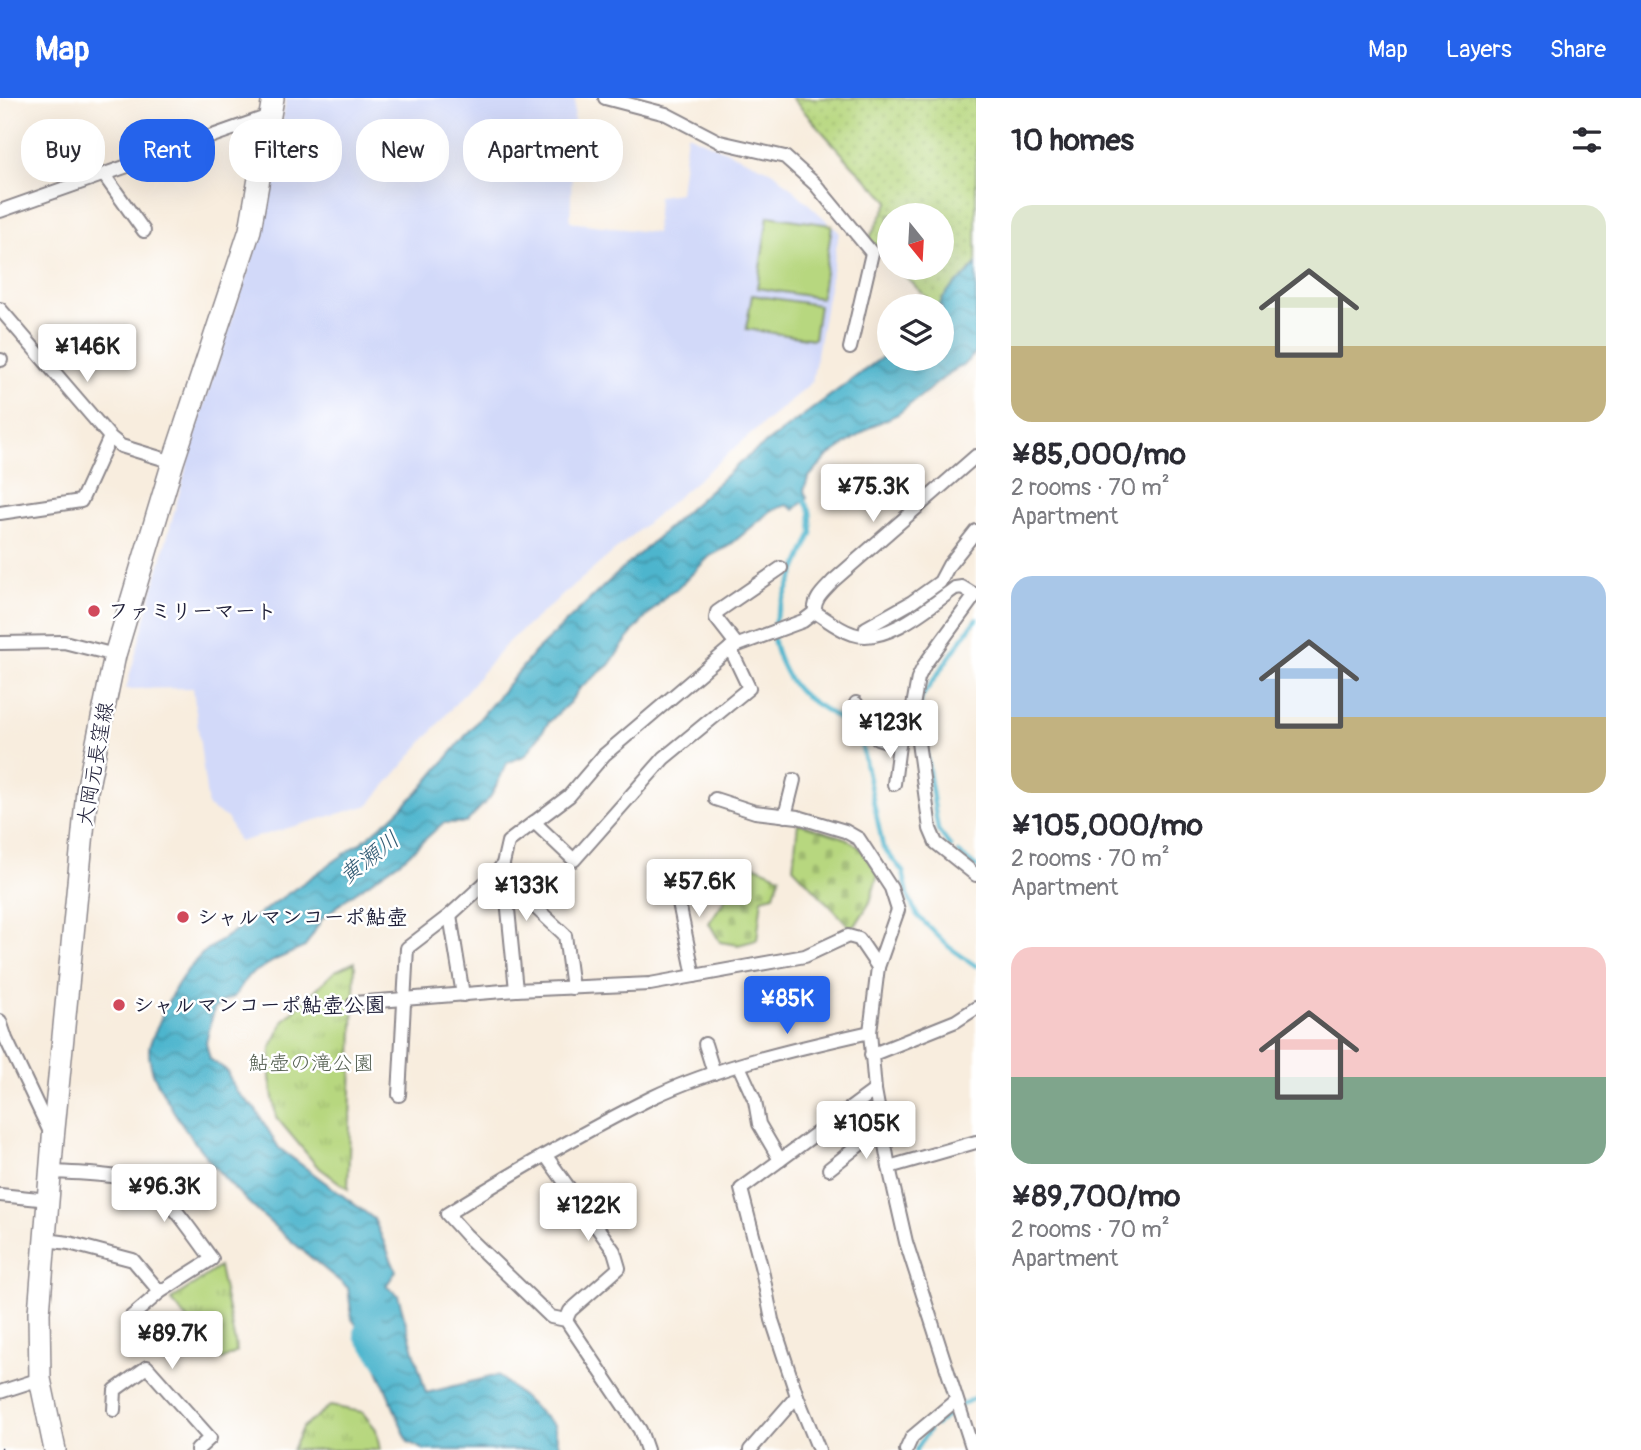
<!DOCTYPE html>
<html lang="en">
<head>
<meta charset="utf-8">
<style>
  :root { --surface:#fff; --page:#f7f7f7; --text:#2b2b33; --muted:#7c7c81; --accent:#2563eb }
  body { margin:0; font-family:Pangolin,"Klee One",sans-serif; background:var(--page); color:var(--text); height:100vh; display:flex; flex-direction:column; font-size:26px; white-space:nowrap }
  * { box-sizing:border-box; margin:0 }
  p { font-size:23px; color:var(--muted) }
  .icon { flex:none; width:38px; height:38px; fill:none; stroke:currentColor; stroke-width:2; stroke-linecap:round; stroke-linejoin:round }
  .map { position:relative; flex:1; overflow:hidden }
  .drawer { display:flex; flex-direction:column; background:var(--surface); width:665px }
  .drawer>* { flex:none }
  .hud { position:absolute; left:21px; top:21px; width:665px; height:63px; display:flex; gap:14px }
  .needle { width:46px; rotate:162deg }
  .fabs { position:absolute; left:877px; top:105px; display:grid; gap:14px }
  .fabs a { display:grid; place-items:center; width:77px; height:77px; border-radius:50%; background:var(--surface); box-shadow:0 7px 28px #0002; font-size:35px }
  .price { position:absolute; translate:-50% -60px; padding:0 16px; border-radius:7px; background:#fff; color:#222; font-size:23px; line-height:46px; filter:drop-shadow(0 2px 4px #0008) }
  .price::after { content:''; position:absolute; left:50%; top:42px; width:21px; height:16px; margin-left:-10px; background:inherit; clip-path:polygon(0 0,100% 0,50% 100%) }
  .price.active { background:var(--accent); color:#fff }
  ul { padding:0; list-style:none }
  li { display:grid; align-content:center; gap:14px; height:371px; padding:0 35px }
  li span { display:grid; place-items:center; height:217px; border-radius:21px; color:#555 }
  li>.icon { margin-inline-start:auto }
  span .icon { width:126px; height:126px; fill:#fffc; stroke-width:1 }
  li b { font-size:30px }
  h2 { display:flex; justify-content:space-between; align-items:center; height:84px; padding:0 35px; font-size:30px }
  .tag { padding:0 24px; border-radius:28px; background:var(--surface); box-shadow:0 7px 28px #0002; font-size:24px; line-height:63px }
  .tag.active { background:var(--accent); color:#fff }
  header { display:flex; align-items:center; gap:42px; box-sizing:border-box; height:98px; padding:0 35px; background:var(--accent); color:#fff }
  header strong { font-size:33px }
  nav { display:flex; gap:38px; margin-inline-start:auto; font-size:24px }
  main { display:flex; flex:1; min-height:0 }
  .map>svg:first-child { display:block }
  .built { fill:#d2d9f9 }
  .grass { fill:url(#grass-dots); stroke:#6c7c5d; stroke-width:2 }
  .cemetery { fill:url(#cemetery-stones); stroke:#6c7c5d; stroke-width:2 }
  .park { fill:url(#park-tufts); stroke:#6c7c5d; stroke-width:2 }
  .garden { fill:#b7d77f; stroke:#6c7c5d; stroke-width:2 }
  .water { fill:url(#water-waves); stroke:#386c84; stroke-width:2 }
  .lines { fill:none; stroke-linecap:round; stroke-linejoin:round }
  .stream { stroke:#4eb5cd; stroke-width:4.5 }
  .river { stroke:#4eb5cd; stroke-width:24 }
  .minor-casing { stroke:#8d888c; stroke-width:16 }
  .primary-casing { stroke:#8d888c; stroke-width:24 }
  .minor { stroke:#fff; stroke-width:12 }
  .primary { stroke:#fff; stroke-width:21 }
  .rail { stroke:#22223b; stroke-width:4.5; stroke-dasharray:10 5; stroke-linecap:butt }
  .poi-dot { fill:#d1495b; stroke:#fff; stroke-width:2.5 }
  .labels { text-anchor:middle; stroke-width:5; stroke-linejoin:round; paint-order:stroke }
  .poi-label { font-size:21px; font-weight:bold; fill:#22223b; stroke:#fff; text-anchor:start }
  .street-label { font-size:21px; fill:#22223b; stroke:#fff }
  .park-label { font-size:21px; fill:#566153; stroke:#fff }
  .water-label { font-size:23px; font-style:italic; fill:#345d75; stroke:#fff }
</style>
</head>
<body>
<header>
<strong>Map</strong>
<nav><a>Map</a><a>Layers</a><a>Share</a></nav>
</header>
<main>
<div class="map">
<svg width="976" height="1352" viewBox="0 0 976 1352">
  <defs>
    <pattern id="grass-dots" width="8" height="8" patternUnits="userSpaceOnUse" patternTransform="scale(1.75)"><rect width="8" height="8" fill="#b7d77f"/><path d="M2 2h.1M6 6h.1" fill="none" stroke="#9db86f" stroke-width="1.8" stroke-linecap="round"/></pattern>
    <pattern id="cemetery-stones" width="16" height="16" patternUnits="userSpaceOnUse" patternTransform="scale(1.75)"><rect width="16" height="16" fill="#b7d77f"/><path d="M2 7V4a2 2 0 0 1 4 0v3zM10 15v-3a2 2 0 0 1 4 0v3z" fill="#9db86f"/></pattern>
    <pattern id="park-tufts" width="24" height="20" patternUnits="userSpaceOnUse" patternTransform="scale(1.75)"><rect width="24" height="20" fill="#b7d77f"/><path d="M3 7l-1-3M5 7V3M7 7l1-3M15 17l-1-3M17 17v-4M19 17l1-3" fill="none" stroke="#9db86f"/></pattern>
    <pattern id="water-waves" width="16" height="10" patternUnits="userSpaceOnUse" patternTransform="scale(1.75)"><rect width="16" height="10" fill="#4eb5cd"/><path d="M0 5q4-4 8 0t8 0" fill="none" stroke="#4093a8"/></pattern>
  </defs>
  <rect width="100%" height="100%" fill="#fff"/>
  <filter id="ink" filterUnits="userSpaceOnUse"><feTurbulence type="fractalNoise" baseFrequency=".0143" numOctaves="2"/><feDisplacementMap in="SourceGraphic" scale="14" xChannelSelector="R" yChannelSelector="G"/><feConvolveMatrix kernelMatrix="1 2 1 2 8 2 1 2 1" color-interpolation-filters="sRGB"/></filter>
  <filter id="wash" filterUnits="userSpaceOnUse"><feTurbulence type="fractalNoise" baseFrequency=".00686" numOctaves="4" result="noise"/><feDisplacementMap in="SourceGraphic" scale="28" xChannelSelector="R" yChannelSelector="G"/><feGaussianBlur stdDeviation="1.57" result="paint"/><feColorMatrix in="noise" values="0 0 0 0 0 0 0 0 0 0 0 0 0 0 0 0 0 1.4 0 .05"/><feComposite in="paint" operator="in"/></filter>
  <g filter="url(#wash)">
    <rect width="100%" height="100%" fill="#f8edde"/>
    <path class="built" d="M286,0H575L570,124L656,135L658,98L680,95L687,36L774,74L839,134L812,284L509,543L369,707L239,744L227,720L208,709L193,590L126,591L201,315L267,115Z"/>
    <path class="grass" d="M792,0H976V165L940,208H935L897,170H942V117H889V162L869,141L889,103L853,68Z"/>
    <g class="cemetery">
      <path d="M798,725L845,740L860,750L878,776L870,804L855,828L850,829L793,769Z"/>
      <path d="M739,761L780,778L774,797L762,800L757,842L738,847L720,844L709,825L725,801Z"/>
    </g>
    <g class="park">
      <path d="M355,864L348,1091L317,1068L276,1019L270,980L271,950L284,922L335,873Z"/>
      <path d="M219,1169L237,1254L222,1262L171,1202Z"/>
      <path d="M330,1308L362,1314L376,1331L380,1352H292L302,1330Z"/>
    </g>
    <g class="garden">
      <path d="M768,118L832,127L821,200L757,190Z"/>
      <path d="M752,197L819,207L814,241L746,231Z"/>
    </g>
    <path class="water" d="M976,166V255L962,268L951,274L898,316L872,328L827,359L808,380L804,393L807,400L794,412L787,407L772,412L729,448L710,458L676,492L667,497L634,532L609,567L580,590L570,604L549,624L526,657L507,665L491,698L466,725H443L406,759L346,801L322,821L305,849L277,861L248,878L234,899L224,903L214,911L206,945L210,961L226,972L236,993L256,1012L279,1050L374,1121L396,1173L386,1188L398,1197L426,1295L498,1277L554,1327L560,1352H425L408,1344L368,1248L371,1219L382,1195L358,1229L352,1221L348,1190C279,1134 211,1080 167,1002C157,985 149,972 149,952C149,944 155,935 158,927C169,899 181,876 203,855L363,743L391,720L422,690L535,554L607,485L742,363L889,254V261H942V208H939C948,186 962,185 976,166Z"/>
    <g class="lines">
      <g class="stream">
        <path d="M802,399L810,413L812,435L777,516C771,532 772,542 778,558C784,572 790,585 801,595C824,615 848,619 862,649L883,749L903,774L909,800L917,817L949,849L976,868"/>
        <path d="M920,622L921,600L976,521"/>
        <path d="M925,648L938,732L951,749"/>
        <path d="M958,754L976,769"/>
        <path d="M936,1327L961,1307L976,1299"/>
        <path d="M916,1352L929,1332"/>
      </g>
      <path class="river" d="M366,1184L374,1192L366,1236L388,1265"/>
    </g>
  </g>
  <g filter="url(#ink)">
    <g class="lines">
      <g class="minor-casing">
        <g id="minor">
          <path d="M605,0L666,16L720,44L785,59L815,86L872,155L850,250"/>
          <path d="M104,77L144,133"/>
          <path d="M0,113L272,17"/>
          <path d="M0,211L110,339L121,348L173,364"/>
          <path d="M0,262H1"/>
          <path d="M0,415L81,403L110,339"/>
          <path d="M976,496L925,566L918,580L913,608L930,731L936,745L976,777"/>
          <path d="M815,514C813,501 825,492 833,483L976,358"/>
          <path d="M865,537L866,530L912,504L940,484L949,467L976,433"/>
          <path d="M0,545L64,544L115,557"/>
          <path d="M737,547L716,520L717,514L781,470"/>
          <path d="M856,605L877,640L899,647L911,612"/>
          <path d="M894,686L899,647"/>
          <path d="M715,701L755,714L798,719L845,733L859,741L891,790L898,812L878,869"/>
          <path d="M785,718L794,682"/>
          <path d="M534,724L574,762L664,660L749,590L730,550"/>
          <path d="M672,771L694,878"/>
          <path d="M503,778L505,781L516,892"/>
          <path d="M505,781L565,837L572,890"/>
          <path d="M450,817L463,897"/>
          <path d="M354,905L516,892L650,886L805,858L848,838L859,841L878,869L870,934L875,992L889,1069L906,1144L973,1352"/>
          <path d="M0,923L6,941L50,1034"/>
          <path d="M705,946L714,975"/>
          <path d="M871,957L956,923L976,910"/>
          <path d="M739,968L755,1003L759,1026L780,1062"/>
          <path d="M399,997L407,850L450,817L498,773L503,766L508,744L569,698L604,657L730,550L803,523L815,514C826,521 840,532 853,536C886,547 930,508 955,490L962,489L975,497"/>
          <path d="M546,1058L614,1153L619,1170L570,1213L566,1222"/>
          <path d="M889,1069L976,1044"/>
          <path d="M829,1071L882,1029"/>
          <path d="M51,1074C79,1075 135,1076 158,1093C173,1105 199,1144 212,1161L160,1194L131,1219"/>
          <path d="M0,1097L49,1102"/>
          <path d="M46,1142L69,1145L133,1162L160,1194"/>
          <path d="M0,1294L40,1281"/>
          <path d="M114,1312L115,1292L147,1269L210,1340L197,1352"/>
          <path d="M647,1352L640,1332L566,1222L551,1219L466,1137L447,1116C511,1076 583,1034 651,1000C715,969 799,950 870,934"/>
          <path d="M750,1352L797,1298"/>
          <path d="M819,1352L797,1298L772,1222L762,1172L741,1091L875,992"/>
          <path d="M906,1352L912,1339L956,1302"/>
        </g>
      </g>
      <g class="primary-casing">
        <path id="primary" d="M55,1352L40,1281L39,1215L53,1041L87,693L115,557L173,364L250,132L273,0"/>
      </g>
      <use href="#minor" class="minor"/>
      <use href="#primary" class="primary"/>
      <path class="rail" d="M0,1351L1,1352"/>
    </g>
  </g>
  <g class="poi-dot">
    <circle cx="94" cy="513" r="7"/>
    <circle cx="183" cy="819" r="7"/>
    <circle cx="119" cy="907" r="7"/>
  </g>
  <g class="labels">
    <g class="poi-label">
      <text x="108" y="520">ファミリーマート</text>
      <text x="197" y="826">シャルマンコーポ鮎壺</text>
      <text x="133" y="914">シャルマンコーポ鮎壺公園</text>
    </g>
    <g class="street-label">
      <text transform="translate(95 666) rotate(-80)" y="7">大岡元長窪線</text>
    </g>
    <g class="park-label">
      <text x="311" y="972">鮎壺の滝公園</text>
    </g>
    <g class="water-label">
      <text transform="translate(369 759) rotate(-38)" y="8">黄瀬川</text>
    </g>
  </g>
</svg>
<div class="fabs">
<a><svg class="needle" viewBox="-14 -14 28 28"><path d="M0-13l5 13h-10z" fill="#e53935"/><path d="M0 13l5-13h-10z" fill="#7c7c81"/></svg></a>
<a><svg class="icon" aria-label="layers" viewBox="0 0 24 24"><path d="M12 4l9 5-9 5-9-5zM3 14l9 5 9-5"/></svg></a>
</div>
<b class="price" style="left:87px;top:286px">¥146K</b>
<b class="price" style="left:873px;top:426px">¥75.3K</b>
<b class="price" style="left:890px;top:662px">¥123K</b>
<b class="price" style="left:699px;top:821px">¥57.6K</b>
<b class="price" style="left:526px;top:825px">¥133K</b>
<b class="price active" style="left:787px;top:938px">¥85K</b>
<b class="price" style="left:866px;top:1063px">¥105K</b>
<b class="price" style="left:164px;top:1126px">¥96.3K</b>
<b class="price" style="left:588px;top:1145px">¥122K</b>
<b class="price" style="left:172px;top:1273px">¥89.7K</b>
<div class="hud">
<a class="tag">Buy</a>
<a class="tag active">Rent</a>
<a class="tag">Filters</a>
<a class="tag">New</a>
<a class="tag">Apartment</a>
</div>
</div>
<section class="drawer">
<h2>10 homes<svg class="icon" aria-label="filters" viewBox="0 0 24 24"><path d="M4 7h16M4 17h16"/><circle cx="9" cy="7" r="2"/><circle cx="15" cy="17" r="2"/></svg></h2>
<ul>
<li><span style="background:linear-gradient(#dfe7d0 65%,#c2b280 0)"><svg class="icon" aria-label="home" viewBox="0 0 24 24"><path d="M3 11l9-7 9 7M6 9v11h12V9"/></svg></span><div><b>¥85,000/mo</b><p>2 rooms · 70 m²</p><p>Apartment</p></div></li>
<li><span style="background:linear-gradient(#a9c7e8 65%,#c2b280 0)"><svg class="icon" aria-label="home" viewBox="0 0 24 24"><path d="M3 11l9-7 9 7M6 9v11h12V9"/></svg></span><div><b>¥105,000/mo</b><p>2 rooms · 70 m²</p><p>Apartment</p></div></li>
<li><span style="background:linear-gradient(#f6c9c9 60%,#7fa58c 0)"><svg class="icon" aria-label="home" viewBox="0 0 24 24"><path d="M3 11l9-7 9 7M6 9v11h12V9"/></svg></span><div><b>¥89,700/mo</b><p>2 rooms · 70 m²</p><p>Apartment</p></div></li>
</ul>
</section>
</main>
</body>
</html>
